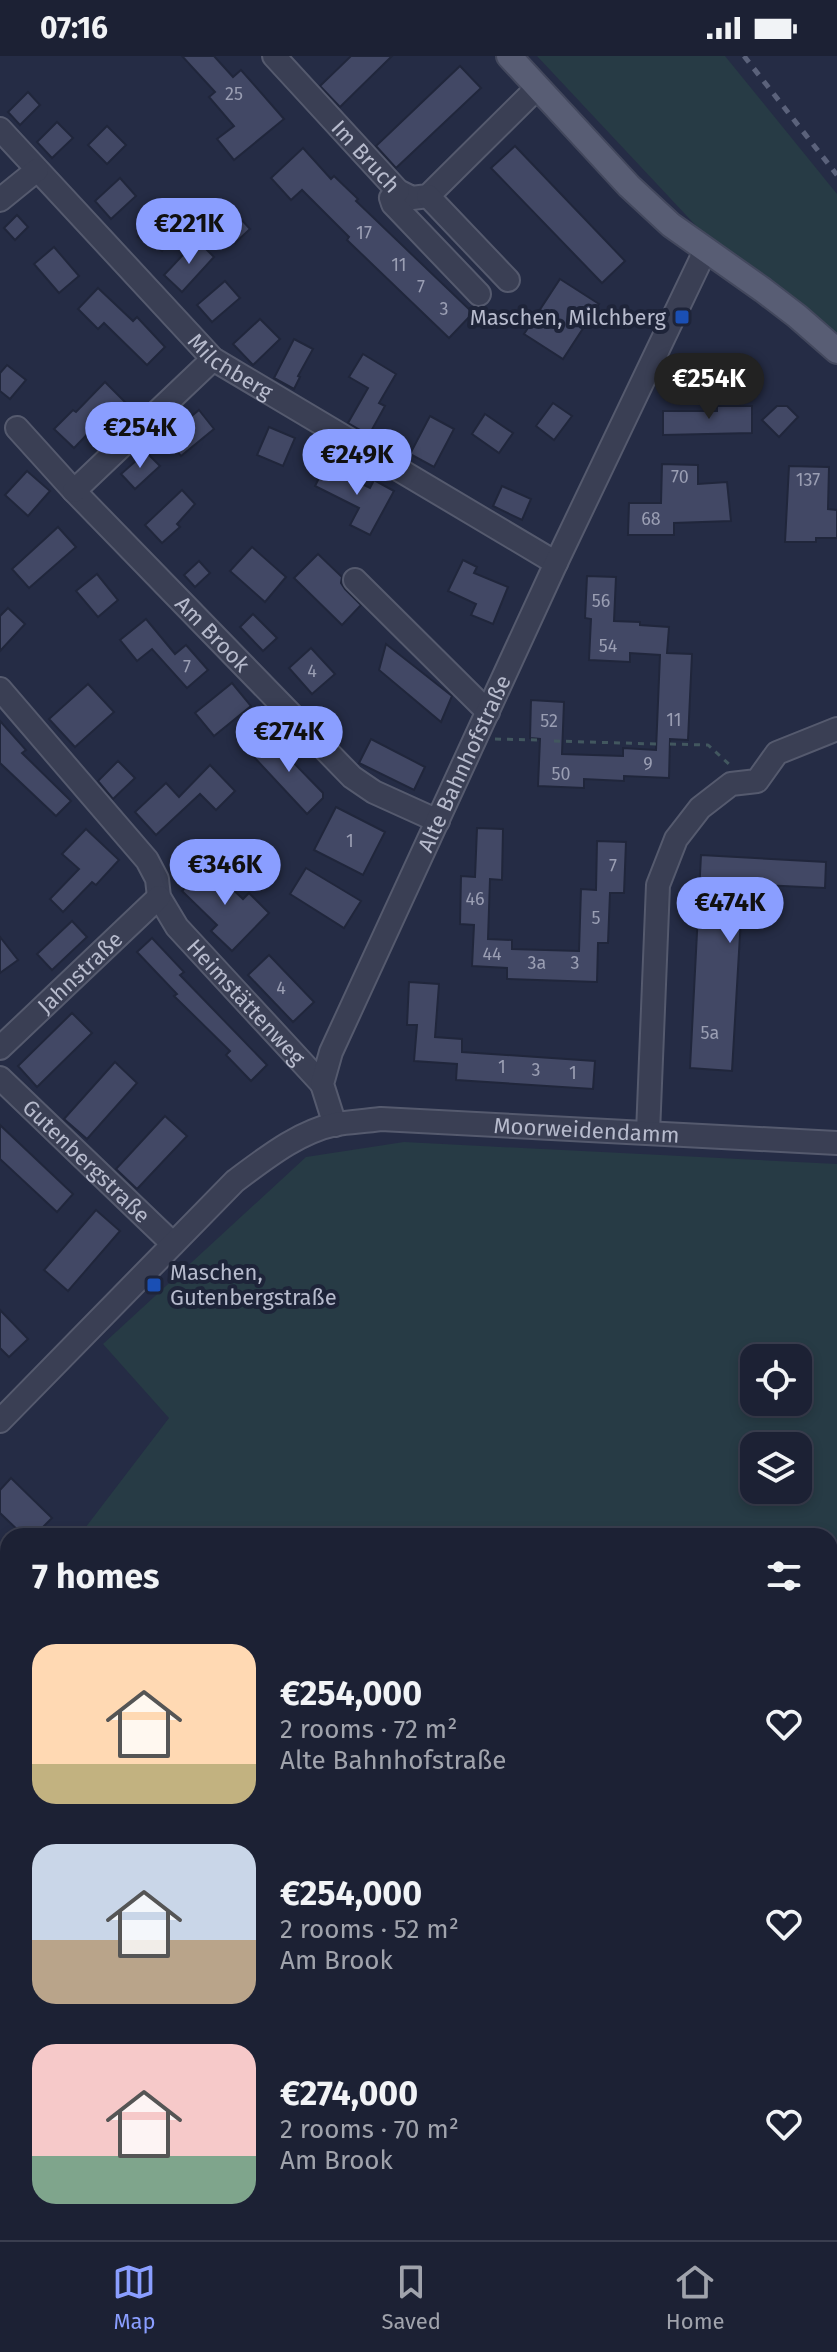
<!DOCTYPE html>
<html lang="en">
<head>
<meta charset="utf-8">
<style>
  :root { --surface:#1c2134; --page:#25293c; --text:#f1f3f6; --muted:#a0a3ac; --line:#3a3e4f; --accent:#8a9eff }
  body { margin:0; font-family:"Fira Sans",sans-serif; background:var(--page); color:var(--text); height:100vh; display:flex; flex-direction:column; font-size:30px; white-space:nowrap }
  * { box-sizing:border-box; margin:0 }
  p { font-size:26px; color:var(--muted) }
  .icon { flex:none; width:44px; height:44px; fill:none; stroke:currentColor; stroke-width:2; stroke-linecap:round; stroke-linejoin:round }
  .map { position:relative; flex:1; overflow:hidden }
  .drawer { position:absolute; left:0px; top:1472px; width:838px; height:712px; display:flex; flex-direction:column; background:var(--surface); border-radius:24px 24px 0 0; box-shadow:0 4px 12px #0003,0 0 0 2px var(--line) }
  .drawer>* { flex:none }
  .tools { position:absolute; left:740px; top:1288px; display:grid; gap:16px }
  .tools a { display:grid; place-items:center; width:72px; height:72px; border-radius:16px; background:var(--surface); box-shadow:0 4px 12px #0003,0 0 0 2px var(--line); font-size:40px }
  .price { position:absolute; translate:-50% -68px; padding:0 18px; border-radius:28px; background:var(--accent); color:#111; font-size:26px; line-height:52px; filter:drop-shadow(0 2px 4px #0008) }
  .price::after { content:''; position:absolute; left:50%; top:48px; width:24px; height:18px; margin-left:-12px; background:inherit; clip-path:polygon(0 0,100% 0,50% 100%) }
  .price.selected { background:#222; color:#fff }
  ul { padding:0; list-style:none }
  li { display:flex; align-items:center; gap:24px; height:200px; padding:0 32px }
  li span { display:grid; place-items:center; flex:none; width:224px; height:160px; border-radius:24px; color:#555 }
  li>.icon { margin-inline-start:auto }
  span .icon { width:96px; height:96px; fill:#fffc; stroke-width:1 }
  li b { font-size:34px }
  h2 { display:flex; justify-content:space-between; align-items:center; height:96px; padding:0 32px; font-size:34px }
  .status { display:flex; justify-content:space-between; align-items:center; height:56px; padding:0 40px; background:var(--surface); direction:ltr }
  .status svg { height:22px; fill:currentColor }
  .tabs { display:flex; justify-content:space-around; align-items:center; height:112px; border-top:2px solid var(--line); background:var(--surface); font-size:22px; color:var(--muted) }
  .tabs a { display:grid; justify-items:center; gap:4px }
  .tabs .selected { color:var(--accent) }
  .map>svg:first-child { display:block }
  .green { fill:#273b45; fill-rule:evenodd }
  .building { fill:#424865; stroke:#20263b; stroke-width:2 }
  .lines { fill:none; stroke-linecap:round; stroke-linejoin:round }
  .minor-casing { stroke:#555a6e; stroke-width:26 }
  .major-casing { stroke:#43485d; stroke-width:28 }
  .path { stroke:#42575f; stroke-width:3; stroke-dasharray:6 6; stroke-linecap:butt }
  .minor { stroke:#3a3f54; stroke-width:22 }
  .major { stroke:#585d74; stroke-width:24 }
  .rail { stroke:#5b627b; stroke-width:5; stroke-dasharray:8 8; stroke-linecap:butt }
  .transit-dot { fill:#1a4fb4; stroke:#1e2439; stroke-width:3 }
  .labels { text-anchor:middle; stroke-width:8; stroke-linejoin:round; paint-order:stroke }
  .number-label { font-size:18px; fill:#9a9eb3 }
  .street-label { font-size:22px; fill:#b7bbcd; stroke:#1e2439 }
  .poi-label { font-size:22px; fill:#b7bbcd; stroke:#1e2439; text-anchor:end }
</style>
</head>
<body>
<div class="status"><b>07:16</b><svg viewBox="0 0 49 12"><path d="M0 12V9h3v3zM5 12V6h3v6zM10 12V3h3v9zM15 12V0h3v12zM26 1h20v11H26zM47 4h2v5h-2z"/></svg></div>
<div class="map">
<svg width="837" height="2184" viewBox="0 0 837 2184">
  <rect width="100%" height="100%" fill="#252c45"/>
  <g class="green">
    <path d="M537,0H725L837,138V282L715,190Z"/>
    <path d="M404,1086L837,1108V2184H0V1741L8,1740V2176H830V1480H79L169,1362L103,1288L306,1101ZM798,1302V1346H754V1302ZM798,1390V1434H754V1390Z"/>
  </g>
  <g class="building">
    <path d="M182,0H214L233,21L241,14L284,63L234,104L217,83L234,70L209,41L215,36Z"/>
    <path d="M351,0H392L340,51L320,30Z"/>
    <path d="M460,10L481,32L396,112L376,90Z"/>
    <path d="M28,36L40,49L20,69L8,56Z"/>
    <path d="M57,66L73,82L52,102L37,86Z"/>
    <path d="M107,70L126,89L107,108L88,89Z"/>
    <path d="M515,90L625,205L602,227L491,112Z"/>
    <path d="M303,92L331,123L334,120L358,143L356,145L473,257L449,282L347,184L349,181L302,134L291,144L271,122Z"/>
    <path d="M120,122L136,140L111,163L95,145Z"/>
    <path d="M231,152L250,173L235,187L216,166Z"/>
    <path d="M17,159L28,171L15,184L4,172Z"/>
    <path d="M150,161L174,174L162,195L138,181Z"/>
    <path d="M197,184L214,201L182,236L164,219Z"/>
    <path d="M54,191L79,220L59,237L34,208Z"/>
    <path d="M560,223L599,248L563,303L524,278Z"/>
    <path d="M225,225L240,242L212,266L197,249Z"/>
    <path d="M98,232L133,265L137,261L165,291L147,309L104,267L98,273L78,253Z"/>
    <path d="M260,263L280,283L253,309L233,288Z"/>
    <path d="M294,283L313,293L298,320L300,321L294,333L274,322Z"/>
    <path d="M363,298L396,318L379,347L385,350L369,379L348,367L368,332L349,321Z"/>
    <path d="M701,298L738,301L736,327L699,323Z"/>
    <path d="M7,309L26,324L10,343L0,335V317Z"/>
    <path d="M105,326L125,346L105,366L102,363L74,392L54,373L73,354L76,356Z"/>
    <path d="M553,347L572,360L554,384L536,370Z"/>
    <path d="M717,350H752V377L663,379V355H717Z"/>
    <path d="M777,350H787L798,361L779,381L762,364Z"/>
    <path d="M199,354L214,373L181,400L166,381Z"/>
    <path d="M485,358L513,377L499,397L472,378Z"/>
    <path d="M430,360L454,373L434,411L410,398Z"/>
    <path d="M269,371L295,382L283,410L257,399Z"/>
    <path d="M146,396L160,410L135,433L121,418Z"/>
    <path d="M662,408L698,409V428L727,426L731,465L674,467V479H628L629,447H661Z"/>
    <path d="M325,410L370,432L374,424L394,435L370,479L350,469L359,452L315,430Z"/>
    <path d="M789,410L829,411L828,453L837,454V482H816V486H785Z"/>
    <path d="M27,415L50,435L28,460L5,439Z"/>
    <path d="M502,430L531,443L522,464L493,450Z"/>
    <path d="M182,434L195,448L177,468L180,471L162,487L145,469Z"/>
    <path d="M58,471L76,491L29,532L12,513Z"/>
    <path d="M252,491L286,521L265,546L230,515Z"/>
    <path d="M318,498L342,521L341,527L345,533L361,549L342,569L294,522Z"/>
    <path d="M463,504L477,511L474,517L508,531L493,568L471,559L476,548L448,535Z"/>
    <path d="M199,505L210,517L195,531L184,519Z"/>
    <path d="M97,518L118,544L98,561L76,535Z"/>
    <path d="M587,520L616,521L614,565L640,566V569L669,571L667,597L692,598L688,684L670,683L669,722L624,720V725L584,723V732L538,730L540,683L530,682L531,644L564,646L562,698L623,700V692L656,694L660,599L630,597V606L589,604L591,563L585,562Z"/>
    <path d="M8,552L25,568L0,595V560Z"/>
    <path d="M253,558L277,582L263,595L240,571Z"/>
    <path d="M146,563L175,598L186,589L208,614L187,632L152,593L137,605L120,584Z"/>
    <path d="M386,588L452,640L441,666L379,614Z"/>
    <path d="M311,592L335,618L312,638L289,612Z"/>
    <path d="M232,627L251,650L214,680L195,657Z"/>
    <path d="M88,628L114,656L75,691L49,663Z"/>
    <path d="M0,665L26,694L22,697L71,745L56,760L0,707Z"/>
    <path d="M274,679L292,698L288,701L323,737V742L307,758L253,700Z"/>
    <path d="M371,683L425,711L414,734L359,707Z"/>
    <path d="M118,705L135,722L113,743L98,725Z"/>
    <path d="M210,709L235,735L216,754L200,738L156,779L135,756L166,727L179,741Z"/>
    <path d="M336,751L385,776L363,819L314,794Z"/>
    <path d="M477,772L503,773L502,824L490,823L488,883L512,884V893L579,895L581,833L596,834L597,785L626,786L624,837H610L608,887H598L597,926L507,923V912L472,910L474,869L460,868L461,820L475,821Z"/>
    <path d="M86,773L119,804L96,829L92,826L63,856L50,843L79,813L62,798Z"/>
    <path d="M701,799L826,806L825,832L743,828L732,1015L690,1012Z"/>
    <path d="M207,809L243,843L249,837L269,857L232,895L211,875L217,869L182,835Z"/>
    <path d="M306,812L361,845L344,872L290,838Z"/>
    <path d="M72,865L87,881L52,914L37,898Z"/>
    <path d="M0,881L18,904L0,917Z"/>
    <path d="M152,882L184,916L180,919L267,1009L251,1025L226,999L230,995L174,940L177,938L137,896Z"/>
    <path d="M269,899L314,946L293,966L248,919Z"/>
    <path d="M409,926L439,928L435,981L462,983V996L595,1005L593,1033L456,1024L457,1008L414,1005L417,969H407Z"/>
    <path d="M72,957L92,977L37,1031L18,1010Z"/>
    <path d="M115,1006L137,1027L87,1083L64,1063Z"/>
    <path d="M165,1060L187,1080L137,1133L116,1113Z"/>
    <path d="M0,1069L73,1138L57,1156L0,1103Z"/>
    <path d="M96,1154L120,1175L68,1235L44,1214Z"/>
    <path d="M0,1254L28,1283L9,1301L0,1292Z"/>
    <path d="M11,1422L52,1462L34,1480H24L0,1457V1434Z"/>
  </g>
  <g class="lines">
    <g class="minor-casing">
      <g id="minor">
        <path id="s1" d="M274,0L398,135L412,142L428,140L538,31"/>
        <path id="s2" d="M0,73L213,303L556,507"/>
        <path d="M398,135L391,142L393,148L479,238"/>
        <path d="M428,140L508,224"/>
        <path d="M0,144L37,114"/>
        <path id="s3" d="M17,372L74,435L352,721L374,736L438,765"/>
        <path d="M74,435L213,303"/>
        <path d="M355,524L488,656"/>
        <path id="s4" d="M0,633L147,804L157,823L159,841L177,871L322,1028"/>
        <path id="s5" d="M0,992L159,841"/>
        <path id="s6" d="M0,1022L173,1188"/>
        <path id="s7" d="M335,1069L322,1028L331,996L556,507L705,195"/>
        <path d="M648,1077L658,829L676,783L700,752L731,728L757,725L777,697L837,673"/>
        <path id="s8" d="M0,1365L235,1125C266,1102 298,1076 336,1068C351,1066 366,1065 381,1063L837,1087"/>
      </g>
    </g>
    <g class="major-casing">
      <path id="major" d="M509,0L629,130L671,169L763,234L797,260L837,295"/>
    </g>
    <g class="path">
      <path d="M495,683L540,684"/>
      <path d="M554,685L656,688"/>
      <path d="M670,688L708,689L730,709"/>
      <path d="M315,2184L317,2176"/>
    </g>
    <use href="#minor" class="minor"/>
    <use href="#major" class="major"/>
    <path class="rail" d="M744,0L837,119"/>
  </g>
  <g class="transit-dot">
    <rect x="674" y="253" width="16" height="16" rx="4"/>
    <rect x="146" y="1221" width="16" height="16" rx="4"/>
  </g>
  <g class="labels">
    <g class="number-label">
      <text x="234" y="44">25</text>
      <text x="364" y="183">17</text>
      <text x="399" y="215">11</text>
      <text x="421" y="237">7</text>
      <text x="444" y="259">3</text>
      <text x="680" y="427">70</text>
      <text x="808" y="430">137</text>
      <text x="651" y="469">68</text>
      <text x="601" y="551">56</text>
      <text x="608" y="596">54</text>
      <text x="187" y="617">7</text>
      <text x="312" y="621">4</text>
      <text x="674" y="670">11</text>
      <text x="549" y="671">52</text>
      <text x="648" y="714">9</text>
      <text x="561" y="724">50</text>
      <text x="350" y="791">1</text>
      <text x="613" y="816">7</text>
      <text x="475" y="849">46</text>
      <text x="596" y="868">5</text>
      <text x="492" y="904">44</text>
      <text x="537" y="913">3a</text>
      <text x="575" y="913">3</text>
      <text x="281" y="938">4</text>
      <text x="710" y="983">5a</text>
      <text x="502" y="1017">1</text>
      <text x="536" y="1020">3</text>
      <text x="573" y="1023">1</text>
    </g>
    <g class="street-label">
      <text dy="8" stroke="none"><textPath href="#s1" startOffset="136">Im Bruch</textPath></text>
      <text dy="8" stroke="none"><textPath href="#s2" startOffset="332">Milchberg</textPath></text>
      <text dy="8" stroke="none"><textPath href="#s3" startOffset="284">Am Brook</textPath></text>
      <text dy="8" stroke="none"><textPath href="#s7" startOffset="394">Alte Bahnhofstraße</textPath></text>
      <text dy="8" stroke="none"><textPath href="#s5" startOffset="110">Jahnstraße</textPath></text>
      <text dy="8" stroke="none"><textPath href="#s4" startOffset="402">Heimstättenweg</textPath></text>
      <text dy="8" stroke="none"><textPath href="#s8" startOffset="704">Moorweidendamm</textPath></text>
      <text dy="8" stroke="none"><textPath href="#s6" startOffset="120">Gutenbergstraße</textPath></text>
    </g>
    <g class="poi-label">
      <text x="666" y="269">Maschen, Milchberg</text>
      <text x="170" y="1224" text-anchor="start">Maschen,<tspan x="170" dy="25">Gutenbergstraße</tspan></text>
    </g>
  </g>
</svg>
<div class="tools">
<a><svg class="icon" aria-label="locate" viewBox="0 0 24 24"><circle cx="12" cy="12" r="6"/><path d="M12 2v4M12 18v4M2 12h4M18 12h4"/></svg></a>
<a><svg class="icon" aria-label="layers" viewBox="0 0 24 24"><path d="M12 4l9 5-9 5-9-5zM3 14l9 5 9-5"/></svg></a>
</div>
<b class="price" style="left:189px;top:210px">€221K</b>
<b class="price selected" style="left:709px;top:365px">€254K</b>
<b class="price" style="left:140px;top:414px">€254K</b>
<b class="price" style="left:357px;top:441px">€249K</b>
<b class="price" style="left:289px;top:718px">€274K</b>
<b class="price" style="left:225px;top:851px">€346K</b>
<b class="price" style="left:730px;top:889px">€474K</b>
<section class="drawer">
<h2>7 homes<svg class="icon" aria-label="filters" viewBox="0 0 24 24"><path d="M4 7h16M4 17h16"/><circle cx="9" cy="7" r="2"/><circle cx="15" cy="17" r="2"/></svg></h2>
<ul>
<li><span style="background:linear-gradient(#ffd9b3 75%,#c2b280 0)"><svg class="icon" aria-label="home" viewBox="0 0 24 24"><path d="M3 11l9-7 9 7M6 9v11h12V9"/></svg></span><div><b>€254,000</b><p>2 rooms · 72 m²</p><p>Alte Bahnhofstraße</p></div><svg class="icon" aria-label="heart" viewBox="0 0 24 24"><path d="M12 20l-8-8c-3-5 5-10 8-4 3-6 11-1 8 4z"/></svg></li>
<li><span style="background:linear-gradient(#c9d6e8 60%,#b9a48a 0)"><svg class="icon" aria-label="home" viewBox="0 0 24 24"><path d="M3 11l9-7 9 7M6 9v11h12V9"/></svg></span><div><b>€254,000</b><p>2 rooms · 52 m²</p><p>Am Brook</p></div><svg class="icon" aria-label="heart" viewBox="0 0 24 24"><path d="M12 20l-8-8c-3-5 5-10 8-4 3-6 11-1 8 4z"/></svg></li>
<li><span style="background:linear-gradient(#f6c9c9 70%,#7fa58c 0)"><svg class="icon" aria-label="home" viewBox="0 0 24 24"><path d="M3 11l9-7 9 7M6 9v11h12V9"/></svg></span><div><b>€274,000</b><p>2 rooms · 70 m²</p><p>Am Brook</p></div><svg class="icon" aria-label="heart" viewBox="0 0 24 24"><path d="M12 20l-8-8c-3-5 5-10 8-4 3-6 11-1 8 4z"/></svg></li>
</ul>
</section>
</div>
<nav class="tabs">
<a class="selected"><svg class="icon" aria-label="map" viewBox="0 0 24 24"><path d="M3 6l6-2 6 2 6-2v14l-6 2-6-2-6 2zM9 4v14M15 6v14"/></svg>Map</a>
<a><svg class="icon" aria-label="saved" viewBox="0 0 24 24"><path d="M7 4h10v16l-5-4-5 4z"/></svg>Saved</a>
<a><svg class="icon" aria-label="home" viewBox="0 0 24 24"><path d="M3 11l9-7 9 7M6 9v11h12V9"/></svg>Home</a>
</nav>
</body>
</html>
